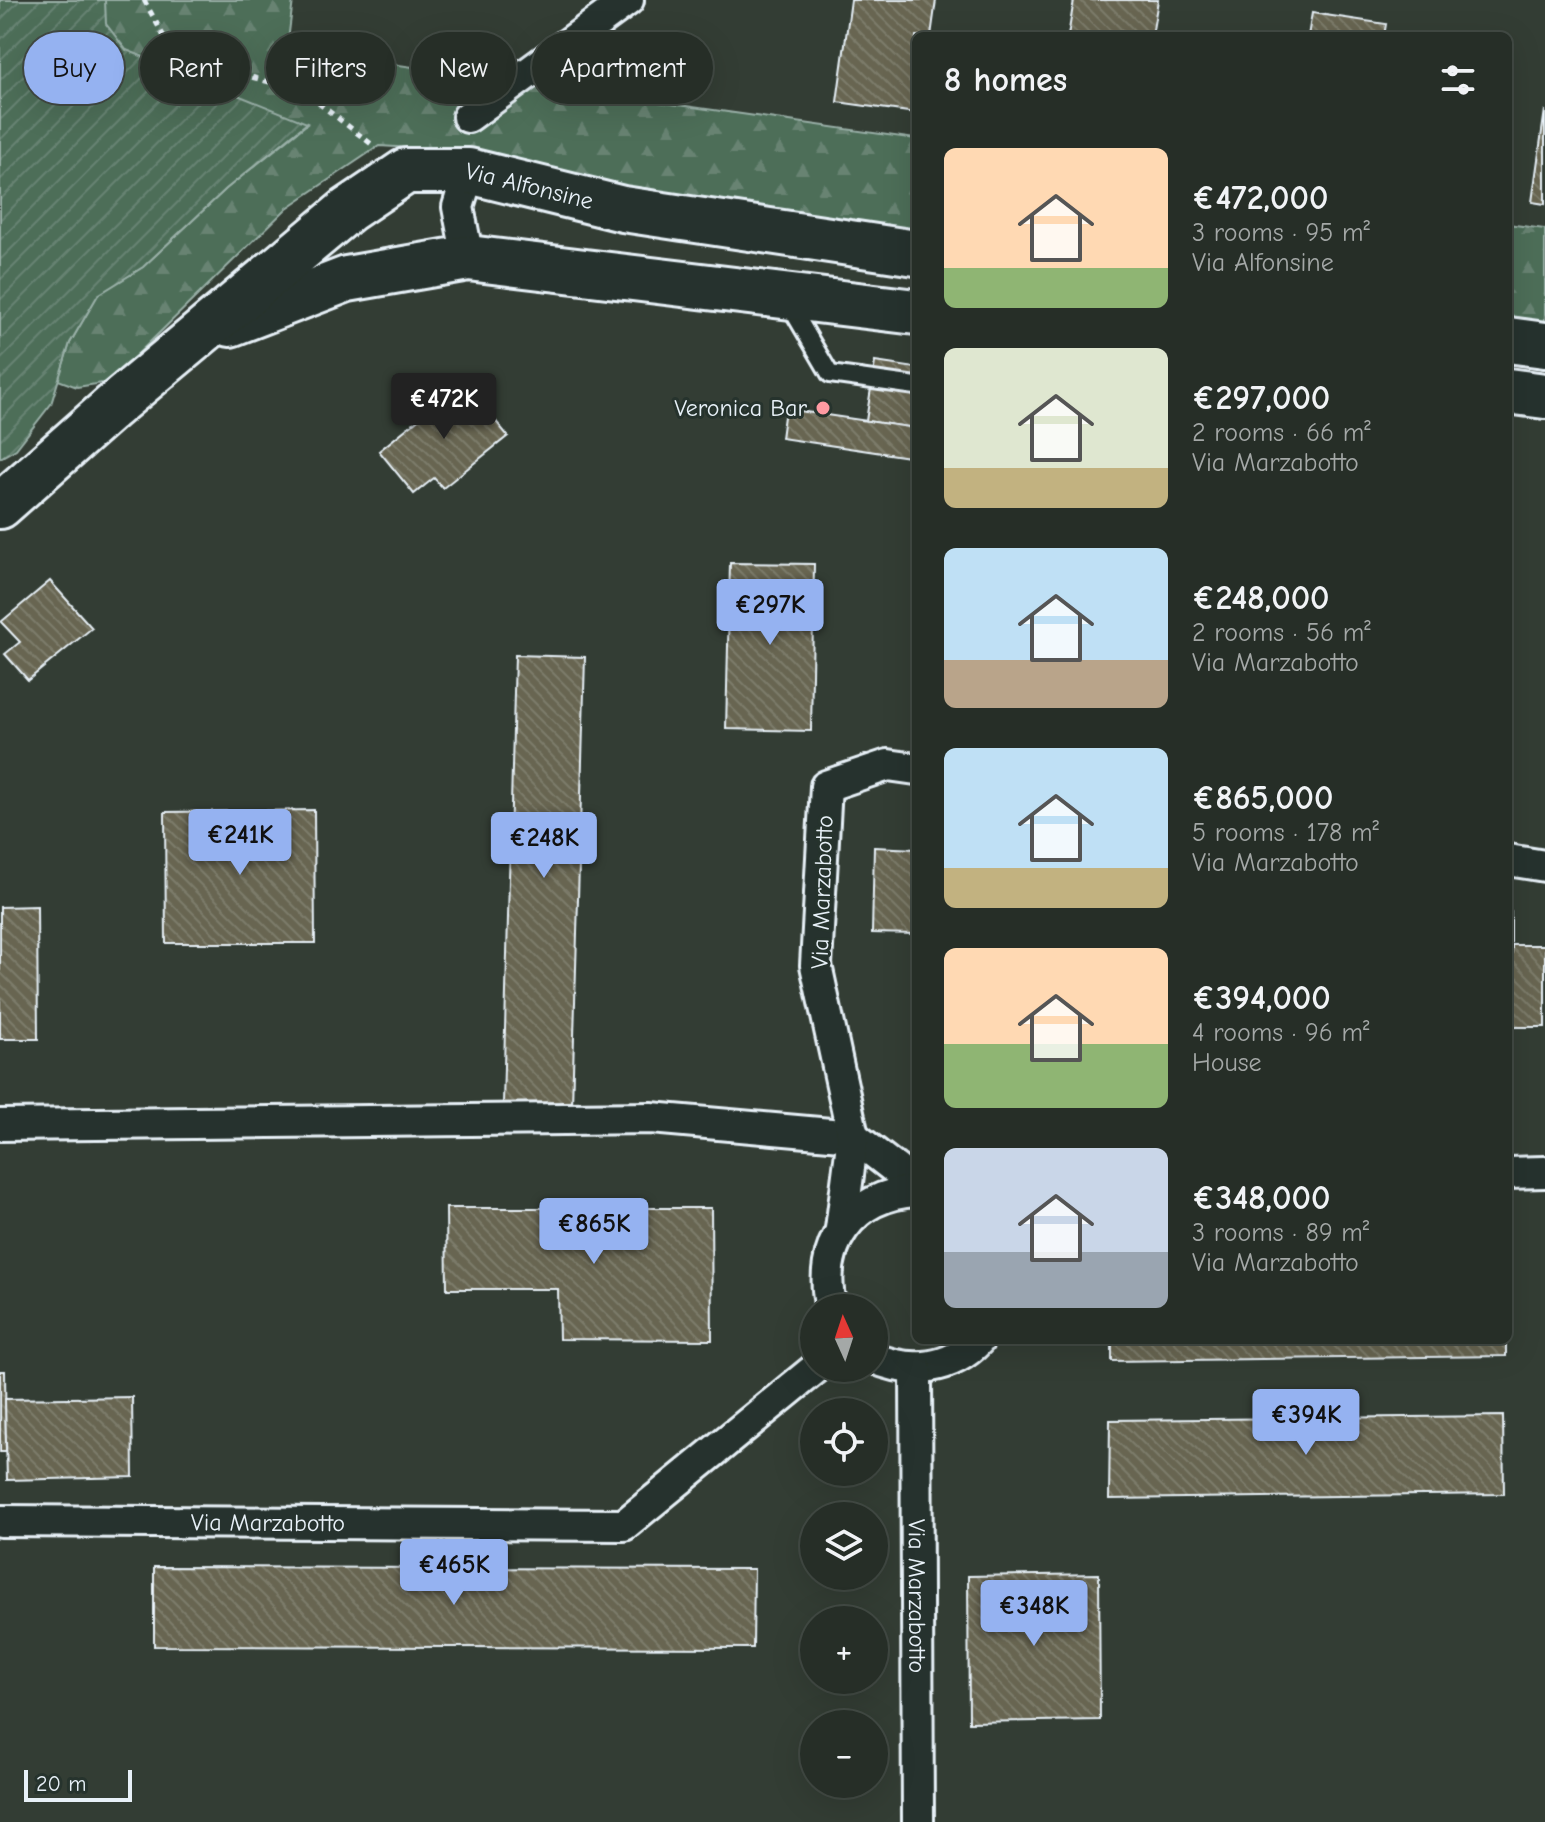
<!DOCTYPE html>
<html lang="en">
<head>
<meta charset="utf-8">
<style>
  :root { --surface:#262e27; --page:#2e362f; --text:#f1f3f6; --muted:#a4a8a7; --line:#424a44; --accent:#95b2f1 }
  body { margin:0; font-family:"Comic Neue",sans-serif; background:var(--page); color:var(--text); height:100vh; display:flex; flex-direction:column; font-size:30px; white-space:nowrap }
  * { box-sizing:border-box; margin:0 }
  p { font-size:26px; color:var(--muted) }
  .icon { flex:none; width:44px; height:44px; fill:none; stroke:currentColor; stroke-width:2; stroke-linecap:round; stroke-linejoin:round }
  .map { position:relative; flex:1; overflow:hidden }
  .details { position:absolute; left:912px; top:32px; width:600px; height:1312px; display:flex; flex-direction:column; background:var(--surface); border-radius:12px; box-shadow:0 8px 32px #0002,0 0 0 2px var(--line) }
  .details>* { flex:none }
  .hud { position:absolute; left:24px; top:32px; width:760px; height:72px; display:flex; gap:16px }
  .needle { width:52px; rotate:357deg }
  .tools { position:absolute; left:800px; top:1294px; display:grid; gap:16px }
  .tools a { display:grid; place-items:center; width:88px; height:88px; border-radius:50%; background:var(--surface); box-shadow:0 8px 32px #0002,0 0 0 2px var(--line); font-size:40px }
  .scale { position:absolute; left:24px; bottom:20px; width:108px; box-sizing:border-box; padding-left:8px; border:4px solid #e8f1f8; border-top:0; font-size:22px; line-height:28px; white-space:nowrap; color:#e8f1f8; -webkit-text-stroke:6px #26332d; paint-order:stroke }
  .price { position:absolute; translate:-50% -68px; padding:0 18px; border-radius:8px; background:var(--accent); color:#111; font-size:26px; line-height:52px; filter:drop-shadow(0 2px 4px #0008) }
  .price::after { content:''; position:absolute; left:50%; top:48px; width:24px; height:18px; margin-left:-12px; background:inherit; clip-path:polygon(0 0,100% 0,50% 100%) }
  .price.active { background:#222; color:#fff }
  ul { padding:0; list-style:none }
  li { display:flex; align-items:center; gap:24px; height:200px; padding:0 32px }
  li span { display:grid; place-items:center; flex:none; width:224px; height:160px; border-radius:12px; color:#555 }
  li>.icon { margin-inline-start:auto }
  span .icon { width:96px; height:96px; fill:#fffc; stroke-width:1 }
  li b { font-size:34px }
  h2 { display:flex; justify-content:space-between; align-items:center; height:96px; padding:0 32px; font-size:34px }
  .tag { padding:0 28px; border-radius:36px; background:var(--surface); box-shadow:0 8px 32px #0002,0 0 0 2px var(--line); font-size:28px; line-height:72px }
  .tag.active { background:var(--accent); color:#111 }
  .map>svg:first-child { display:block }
  .forest { fill:url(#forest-firs); stroke:#9ab0a8; stroke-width:2 }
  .garden { fill:url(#garden-furrows); stroke:#9ab0a8; stroke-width:2 }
  .building { fill:url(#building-back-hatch); stroke:#e8f1f8; stroke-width:2 }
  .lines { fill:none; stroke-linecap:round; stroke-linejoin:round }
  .service-casing { stroke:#e8f1f8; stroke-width:22 }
  .minor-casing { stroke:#e8f1f8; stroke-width:36 }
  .primary-casing { stroke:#e8f1f8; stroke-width:50 }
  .path { stroke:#e8f1f8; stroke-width:5; stroke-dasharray:6 6; stroke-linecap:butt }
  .service { stroke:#26332d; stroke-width:16 }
  .minor { stroke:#26332d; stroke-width:30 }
  .primary { stroke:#26332d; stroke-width:44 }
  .poi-dot { fill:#ff9aa2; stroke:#26332d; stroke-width:3 }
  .labels { text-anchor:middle; stroke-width:6; stroke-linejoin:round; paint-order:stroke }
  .street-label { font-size:24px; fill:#e8f1f8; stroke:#26332d }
  .poi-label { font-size:24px; fill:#e8f1f8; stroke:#26332d; text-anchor:end }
</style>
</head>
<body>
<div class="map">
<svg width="1545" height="1822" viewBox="0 0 1545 1822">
  <defs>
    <pattern id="forest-firs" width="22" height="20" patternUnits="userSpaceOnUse" patternTransform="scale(2)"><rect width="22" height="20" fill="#4d6e59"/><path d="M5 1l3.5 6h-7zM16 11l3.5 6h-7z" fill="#678372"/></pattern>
    <pattern id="garden-furrows" width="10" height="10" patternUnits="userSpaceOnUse" patternTransform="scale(2)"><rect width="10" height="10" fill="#4d6e59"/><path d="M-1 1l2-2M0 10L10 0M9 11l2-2" fill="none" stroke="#678372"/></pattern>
    <pattern id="building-back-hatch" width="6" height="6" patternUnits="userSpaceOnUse" patternTransform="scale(2)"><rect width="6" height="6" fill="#676551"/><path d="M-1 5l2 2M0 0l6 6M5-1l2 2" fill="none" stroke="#7d7c6b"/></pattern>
  </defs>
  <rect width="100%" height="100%" fill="#333d34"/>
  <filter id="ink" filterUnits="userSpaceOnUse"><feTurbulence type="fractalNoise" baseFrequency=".0125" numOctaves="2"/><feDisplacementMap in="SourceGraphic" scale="16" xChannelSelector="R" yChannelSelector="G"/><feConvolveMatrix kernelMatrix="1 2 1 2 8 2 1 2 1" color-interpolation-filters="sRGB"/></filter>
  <g filter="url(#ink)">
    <g class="forest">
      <path d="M105,0H293L287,49L916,139V233L663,199L448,150L379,146L287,208L109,382L77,387L58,380L70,343L98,294L143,267L226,189L307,124L126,50L105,24Z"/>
      <path d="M1508,224L1545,229V325L1508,320Z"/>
    </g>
    <path class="garden" d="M0,0H105L106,24L126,50L307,123L226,189L143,267L98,295L70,343L51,404L16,449L0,458Z"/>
    <g class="building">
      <path d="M851,0H936L931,36H916V113L837,102Z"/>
      <path d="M1074,0H1158L1152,36H1068Z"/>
      <path d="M1312,13L1386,24L1384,36H1308Z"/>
      <path d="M1545,110V204L1532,202Z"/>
      <path d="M875,362L916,368V428L866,421Z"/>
      <path d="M464,382L508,436L443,488L434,478L414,494L379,451Z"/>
      <path d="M785,409L916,428V458L781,438Z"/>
      <path d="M730,563L814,564L811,731L726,729Z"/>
      <path d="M50,581L92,628L28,680L5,654L20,642L1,622Z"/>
      <path d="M515,655L585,657L572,1106L503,1104Z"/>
      <path d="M314,810L315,943H166L165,812Z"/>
      <path d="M874,847L916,849V934L872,933Z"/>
      <path d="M37,906L38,1039H0V907Z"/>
      <rect x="1508" y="912" width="3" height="82"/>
      <rect x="1512" y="945" width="33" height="82"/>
      <path d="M446,1208H711L712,1340L559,1339L558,1289H447Z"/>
      <path d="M1112,1340H1506V1356L1112,1361Z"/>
      <path d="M0,1371H5L6,1452H0Z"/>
      <path d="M132,1397L133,1477L7,1480L5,1399Z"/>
      <path d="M1503,1416L1504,1494L1109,1499L1110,1420Z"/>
      <path d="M154,1567L754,1569L753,1648L154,1646Z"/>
      <path d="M1099,1574L1100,1720L969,1722L968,1576Z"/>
    </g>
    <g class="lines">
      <g class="service-casing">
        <path id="service" d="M789,304L830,374L916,386"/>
      </g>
      <g class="minor-casing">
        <g id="minor">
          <path d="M468,117L628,0"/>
          <path d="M468,258L458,207L469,171"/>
          <path d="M1508,860L1545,866"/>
          <path d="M0,1125L651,1118L853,1136L916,1185"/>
          <path d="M1508,1173L1545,1172"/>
          <path d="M841,1229L853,1136L816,965L826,786L888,765L916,769"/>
          <path d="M831,1308C816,1246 851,1195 916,1191"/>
          <path d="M874,1358C910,1374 951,1370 979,1340"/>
          <path id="s1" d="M916,1368L918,1822"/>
          <path id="s2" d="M0,1521L624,1525L816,1368"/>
        </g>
      </g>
      <g class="primary-casing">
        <g id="primary">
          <path d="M230,324L347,279L468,258L916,312"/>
          <path d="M1508,340L1545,345"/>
          <path d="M1508,391L1545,396"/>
          <path id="s3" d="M0,506L112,407L348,210L406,171H469L623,209L916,253"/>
        </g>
      </g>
      <path class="path" d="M144,0L174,55L304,92L374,146"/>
      <use href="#service" class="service"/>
      <use href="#minor" class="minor"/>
      <use href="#primary" class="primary"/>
    </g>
  </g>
  <circle class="poi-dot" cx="823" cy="408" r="8"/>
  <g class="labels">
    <g class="street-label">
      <text dy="8" stroke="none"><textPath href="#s3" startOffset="652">Via Alfonsine</textPath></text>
      <text transform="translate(822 892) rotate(-88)" y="8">Via Marzabotto</text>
      <text dy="8" stroke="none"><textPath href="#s2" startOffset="268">Via Marzabotto</textPath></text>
      <text dy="8" stroke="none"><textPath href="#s1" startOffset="228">Via Marzabotto</textPath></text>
    </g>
    <g class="poi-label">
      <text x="807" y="416">Veronica Bar</text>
    </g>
  </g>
</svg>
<div class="tools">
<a><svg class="needle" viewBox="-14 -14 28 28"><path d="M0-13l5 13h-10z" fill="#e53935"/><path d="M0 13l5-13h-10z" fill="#a4a8a7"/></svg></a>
<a><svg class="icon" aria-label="locate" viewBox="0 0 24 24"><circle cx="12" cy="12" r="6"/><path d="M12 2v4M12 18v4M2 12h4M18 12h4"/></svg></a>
<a><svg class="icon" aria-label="layers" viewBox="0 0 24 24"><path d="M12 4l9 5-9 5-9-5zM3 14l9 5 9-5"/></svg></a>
<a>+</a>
<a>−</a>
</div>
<div class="scale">20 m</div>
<b class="price active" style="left:444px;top:441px">€472K</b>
<b class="price" style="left:770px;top:647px">€297K</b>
<b class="price" style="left:240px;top:877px">€241K</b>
<b class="price" style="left:544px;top:880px">€248K</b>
<b class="price" style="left:594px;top:1266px">€865K</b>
<b class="price" style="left:1306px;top:1457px">€394K</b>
<b class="price" style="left:454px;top:1607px">€465K</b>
<b class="price" style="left:1034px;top:1648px">€348K</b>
<div class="hud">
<a class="tag active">Buy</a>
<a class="tag">Rent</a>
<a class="tag">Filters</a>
<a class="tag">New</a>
<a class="tag">Apartment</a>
</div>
<section class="details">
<h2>8 homes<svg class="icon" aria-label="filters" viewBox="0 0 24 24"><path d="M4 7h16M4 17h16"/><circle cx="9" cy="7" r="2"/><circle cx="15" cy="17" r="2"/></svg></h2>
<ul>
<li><span style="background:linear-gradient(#ffd9b3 75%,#8fb573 0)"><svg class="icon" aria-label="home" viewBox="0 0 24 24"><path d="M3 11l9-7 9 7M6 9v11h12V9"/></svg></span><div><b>€472,000</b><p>3 rooms · 95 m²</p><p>Via Alfonsine</p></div></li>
<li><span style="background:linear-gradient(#dfe7d0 75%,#c2b280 0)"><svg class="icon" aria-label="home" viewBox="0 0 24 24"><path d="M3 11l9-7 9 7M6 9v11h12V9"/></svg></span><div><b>€297,000</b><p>2 rooms · 66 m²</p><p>Via Marzabotto</p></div></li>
<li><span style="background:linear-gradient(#bfe0f5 70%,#b9a48a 0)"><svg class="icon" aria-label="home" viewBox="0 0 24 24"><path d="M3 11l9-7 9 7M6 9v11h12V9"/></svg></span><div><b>€248,000</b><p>2 rooms · 56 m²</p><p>Via Marzabotto</p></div></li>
<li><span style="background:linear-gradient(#bfe0f5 75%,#c2b280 0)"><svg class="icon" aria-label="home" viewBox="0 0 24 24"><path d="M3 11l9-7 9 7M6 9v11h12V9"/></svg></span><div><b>€865,000</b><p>5 rooms · 178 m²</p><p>Via Marzabotto</p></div></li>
<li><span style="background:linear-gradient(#ffd9b3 60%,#8fb573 0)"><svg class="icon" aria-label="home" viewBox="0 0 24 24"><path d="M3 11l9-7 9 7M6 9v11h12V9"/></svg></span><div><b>€394,000</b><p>4 rooms · 96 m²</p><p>House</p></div></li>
<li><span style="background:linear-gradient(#c9d6e8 65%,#9aa5b1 0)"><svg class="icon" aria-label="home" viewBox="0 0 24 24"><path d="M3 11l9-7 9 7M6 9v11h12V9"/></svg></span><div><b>€348,000</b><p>3 rooms · 89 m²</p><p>Via Marzabotto</p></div></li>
</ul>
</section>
</div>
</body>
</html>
